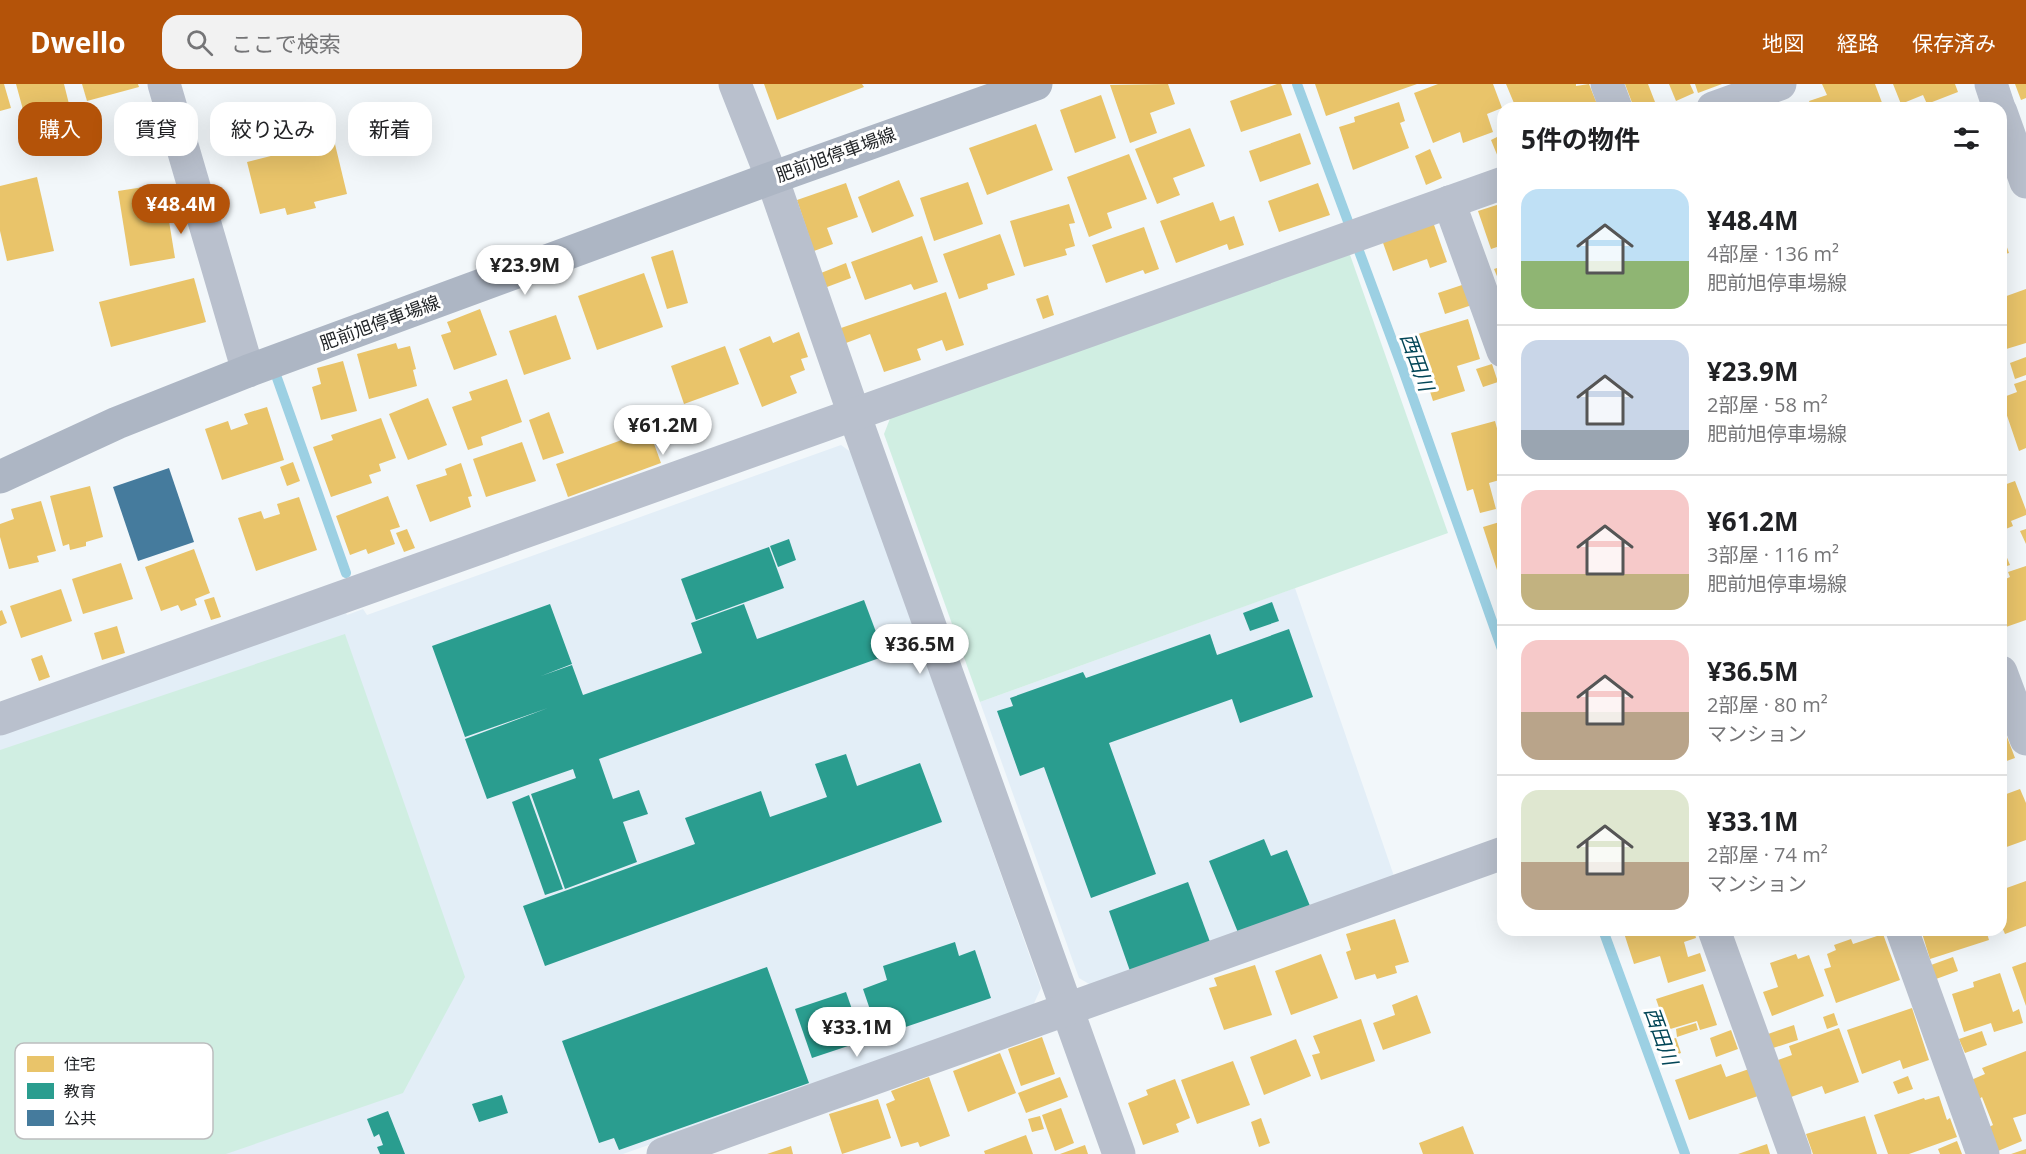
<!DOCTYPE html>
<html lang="ja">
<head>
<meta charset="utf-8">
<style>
  :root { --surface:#fff; --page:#f2f2f2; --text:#202124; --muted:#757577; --line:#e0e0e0; --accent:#b45309 }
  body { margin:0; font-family:"Open Sans","Noto Sans JP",sans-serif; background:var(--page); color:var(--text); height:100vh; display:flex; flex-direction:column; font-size:22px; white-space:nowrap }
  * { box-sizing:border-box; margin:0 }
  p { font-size:20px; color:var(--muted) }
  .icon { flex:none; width:33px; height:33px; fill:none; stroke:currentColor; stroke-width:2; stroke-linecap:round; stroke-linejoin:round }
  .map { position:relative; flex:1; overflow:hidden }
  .side { position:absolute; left:1497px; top:18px; width:510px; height:834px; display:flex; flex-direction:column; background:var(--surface); border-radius:18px; box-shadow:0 6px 24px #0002 }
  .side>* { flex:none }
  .top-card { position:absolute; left:18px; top:18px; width:570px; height:54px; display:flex; gap:12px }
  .price { position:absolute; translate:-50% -51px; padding:0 14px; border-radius:21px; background:#fff; color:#222; font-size:20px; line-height:39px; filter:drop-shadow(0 2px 3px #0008) }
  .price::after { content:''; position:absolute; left:50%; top:36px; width:18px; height:14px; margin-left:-9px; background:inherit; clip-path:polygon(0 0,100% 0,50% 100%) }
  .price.active { background:var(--accent); color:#fff }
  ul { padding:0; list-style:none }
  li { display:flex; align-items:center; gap:18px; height:150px; padding:0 24px }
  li+li { border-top:2px solid var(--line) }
  li span { display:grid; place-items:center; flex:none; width:168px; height:120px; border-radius:18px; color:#555 }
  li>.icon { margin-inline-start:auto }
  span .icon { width:72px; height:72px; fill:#fffc; stroke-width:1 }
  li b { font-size:26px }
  h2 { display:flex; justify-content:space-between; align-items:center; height:72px; padding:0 24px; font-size:26px }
  .tag { padding:0 21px; border-radius:18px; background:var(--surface); box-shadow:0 6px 24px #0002; font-size:21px; line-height:54px }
  .tag.active { background:var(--accent); color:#fff }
  header { display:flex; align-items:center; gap:36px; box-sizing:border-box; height:84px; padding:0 30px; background:var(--accent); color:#fff }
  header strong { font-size:28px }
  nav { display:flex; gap:33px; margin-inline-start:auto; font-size:21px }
  .search { width:420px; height:54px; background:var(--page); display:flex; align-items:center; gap:15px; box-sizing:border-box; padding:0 21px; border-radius:18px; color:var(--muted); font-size:22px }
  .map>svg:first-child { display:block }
  .built { fill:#e3eef7 }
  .green { fill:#d0eee2 }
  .homes { fill:#e9c46a }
  .schools { fill:#2a9d8f }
  .public { fill:#457b9d }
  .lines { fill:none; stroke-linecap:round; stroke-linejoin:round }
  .stream { stroke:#9cd0e3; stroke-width:10 }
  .street { stroke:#b9c0cd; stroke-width:33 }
  .secondary { stroke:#adb6c4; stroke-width:33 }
  .labels { text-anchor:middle; stroke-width:6; stroke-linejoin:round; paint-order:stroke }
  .street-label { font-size:18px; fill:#1f2225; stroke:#fff }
  .water-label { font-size:20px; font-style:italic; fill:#024657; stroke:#fff }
  .key { fill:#fff; stroke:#bcbdbe; stroke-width:1.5 }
  .key-label { font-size:16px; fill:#1f2225 }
</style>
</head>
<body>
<header>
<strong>Dwello</strong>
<div class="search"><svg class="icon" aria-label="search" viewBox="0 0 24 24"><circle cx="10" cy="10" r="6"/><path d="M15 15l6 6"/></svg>ここで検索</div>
<nav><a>地図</a><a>経路</a><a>保存済み</a></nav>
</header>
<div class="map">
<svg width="2026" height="1070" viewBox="0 0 2026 1070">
  <rect width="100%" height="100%" fill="#f2f7fa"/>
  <g class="built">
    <path d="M841,361L852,369L1041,904L1031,926L623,1070H0V648L344,524L347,531L363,525L367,531Z"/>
    <path d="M1295,504L1395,795L1096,904L1079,894L980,618Z"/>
  </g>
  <g class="green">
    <path d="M1349,168L1448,449L980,618L884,350L891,332Z"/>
    <path d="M345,550L465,893L403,1009L226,1070H0V666Z"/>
  </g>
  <g class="homes">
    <path d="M0,0H4L11,24L0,27Z"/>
    <path d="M16,0H64L69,20L25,33Z"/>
    <path d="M82,0H138L139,3L87,17Z"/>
    <path d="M764,0H862L864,3L777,36Z"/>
    <path d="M1168,0L1175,20L1150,29L1157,49L1130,59L1110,1Z"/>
    <path d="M1277,0H1281L1292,31L1241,48L1230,17Z"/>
    <path d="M1315,0H1417L1326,32Z"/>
    <path d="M1438,0H1493L1502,24L1487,30L1493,48L1463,59L1460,48L1433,59L1414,9Z"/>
    <path d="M1506,0H1576V2L1589,0L1597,20L1588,24H1576L1574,18L1557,24H1516Z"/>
    <path d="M1625,0H1648L1655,18L1634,24Z"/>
    <path d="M1669,0H1690L1694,9L1676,17Z"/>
    <path d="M1695,0H1722L1698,9Z"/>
    <path d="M1822,0H1875L1884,24H1812L1809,17L1827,11Z"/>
    <path d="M1893,0H1955L1958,8L1927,20L1923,11L1901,20Z"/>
    <path d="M2015,0H2026V14L2021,16Z"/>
    <path d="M1101,11L1116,54L1075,69L1060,26Z"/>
    <path d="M1399,18L1405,37L1400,39L1409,64L1353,86L1339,43L1355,38L1354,33Z"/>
    <path d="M1036,40L1053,86L987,111L969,64Z"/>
    <path d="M1190,44L1205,82L1173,94L1180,111L1157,120L1135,65Z"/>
    <path d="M1300,49L1311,80L1260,98L1249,67Z"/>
    <path d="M1503,50V77L1500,78L1491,56Z"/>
    <path d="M334,56L347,110L314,118L316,124L287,131L285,124L260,130L247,78Z"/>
    <path d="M1430,65L1442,94L1426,101L1415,72Z"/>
    <path d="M1129,70L1147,115L1107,129L1112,144L1089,153L1067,93Z"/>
    <path d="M37,93L54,167L7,177L0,147V102Z"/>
    <path d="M899,96L914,132L872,149L858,113Z"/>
    <path d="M968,98L983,140L934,157L920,114Z"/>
    <path d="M846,99L858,133L827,144L833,160L814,167L797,116Z"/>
    <path d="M1318,99L1330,131L1279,148L1268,117Z"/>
    <path d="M163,100L175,174L130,182L118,107Z"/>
    <path d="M1213,118L1220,137L1234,132L1244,161L1229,166L1227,160L1176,179L1160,137Z"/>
    <path d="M1503,119V161L1491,165L1478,127Z"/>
    <path d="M1069,120L1075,139L1069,140L1075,162L1065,165L1067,171L1024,183L1010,137Z"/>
    <path d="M1433,138L1447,178L1430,184L1427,175L1393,187L1382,156Z"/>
    <path d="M1144,143L1159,185L1145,190L1143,186L1106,199L1092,161Z"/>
    <path d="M1000,150L1015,191L987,200L988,205L959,215L943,170Z"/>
    <path d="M922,152L938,198L914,206L911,200L865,216L851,178Z"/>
    <path d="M2001,152H2003L2009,169L2001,171L2007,188L2001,190Z"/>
    <path d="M673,166L688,219L667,225L651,173Z"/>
    <path d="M846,179L851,194L827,203L821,189Z"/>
    <path d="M1503,182V201L1501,202L1494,185Z"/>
    <path d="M644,189L663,243L597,266L578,212Z"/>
    <path d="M194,194L206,238L111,263L99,218Z"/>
    <path d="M1465,200L1472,221L1445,230L1438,209Z"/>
    <path d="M2026,205V259L2003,266L2001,260V214Z"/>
    <path d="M946,208L964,261L946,267L942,256L917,265L921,276L884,288L870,250L846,259L841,244Z"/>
    <path d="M1048,211L1054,231L1043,235L1036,215Z"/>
    <path d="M480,225L497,271L454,286L441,251L451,248L447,238Z"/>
    <path d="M556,231L571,275L524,291L509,247Z"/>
    <path d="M1468,235L1480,275L1457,282L1465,307L1433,317L1421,279L1427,277L1418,250Z"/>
    <path d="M799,248L808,273L801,275L805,286L790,292L797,309L762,323L739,265L770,252L773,259Z"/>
    <path d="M396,259L398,265L410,262L416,285L413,286L417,302L369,315L357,270Z"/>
    <path d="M725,262L739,300L684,320L671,282Z"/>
    <path d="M2026,273V291L2015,295L2010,279Z"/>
    <path d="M343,277L357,327L321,336L312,303L321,300L317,284Z"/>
    <path d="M1492,280L1498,298L1483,303L1476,285Z"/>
    <path d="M507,295L522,338L481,353L483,361L468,366L452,323L472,316L469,308Z"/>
    <path d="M2026,296V364L2019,367L2001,314L2017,308L2014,300Z"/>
    <path d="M428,314L447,361L408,376L389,330Z"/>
    <path d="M267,323L284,376L222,396L205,345L228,337L231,346L248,340L244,330Z"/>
    <path d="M549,328L564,369L543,376L529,336Z"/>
    <path d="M381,334L396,374L379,380L381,387L369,391L372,399L331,413L313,363L333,356L331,351Z"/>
    <path d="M1495,337L1503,366V395L1489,399L1496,425L1480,429L1473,405L1467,407L1451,349Z"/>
    <path d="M649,346L661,379L568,413L556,380Z"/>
    <path d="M522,358L536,397L486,413L473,375Z"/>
    <path d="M293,378L300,397L287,402L280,383Z"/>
    <path d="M461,379L472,412L468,413L471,423L430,438L416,401L447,391L445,385Z"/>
    <path d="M2015,397L2026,426V431L2011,437L2013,442L2001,447V402Z"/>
    <path d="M90,402L103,453L86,458V462L70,466L69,460L63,462L50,412Z"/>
    <path d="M388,412L400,443L390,446L395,460L368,470L366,465L350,471L336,432Z"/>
    <path d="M299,413L317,466L256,487L238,434L261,427L264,435L280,430L277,420Z"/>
    <path d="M41,417L56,467L37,472L39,478L9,485L0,453V440L14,435L11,425Z"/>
    <path d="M1503,437V484L1497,486L1483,443Z"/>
    <path d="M407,445L415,464L404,468L396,449Z"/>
    <path d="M2026,445V460L2020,447Z"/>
    <path d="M2001,459L2010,481L2001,484Z"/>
    <path d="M194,465L210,509L195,515L197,521L181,527L178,521L161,527L145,483Z"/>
    <path d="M121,479L133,515L83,530L72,495Z"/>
    <path d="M2026,482V536L2006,543L2001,530V497L2010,493L2008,488Z"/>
    <path d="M61,505L72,537L21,554L10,522Z"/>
    <path d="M214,513L221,533L211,536L204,516Z"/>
    <path d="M2,526L7,539L0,542V527Z"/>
    <path d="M117,542L125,569L102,576L94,549Z"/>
    <path d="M42,571L50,593L39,597L31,575Z"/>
    <path d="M2001,637L2015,674L2001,679Z"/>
    <path d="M2020,705L2026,719V756L2001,765V712Z"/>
    <path d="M2026,797V842L2005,850L2001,841V806Z"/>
    <path d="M1395,835L1409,878L1395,882L1397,889L1377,895L1375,890L1355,896L1346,868L1351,866L1346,850Z"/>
    <path d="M1623,846H1694L1696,854L1684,858L1688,873L1700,869L1706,887L1668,899L1660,872L1634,880Z"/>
    <path d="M1921,846H1986L1989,856L1930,875Z"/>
    <path d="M1883,850L1900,896L1836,919L1824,885L1831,883L1827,870L1836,866L1834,861L1851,855L1853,860Z"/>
    <path d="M1321,870L1338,914L1291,931L1275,887Z"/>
    <path d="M1796,870L1798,875L1809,871L1824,912L1772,932L1763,908L1778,903L1770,879Z"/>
    <path d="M1953,873L1958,887L1936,895L1931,881Z"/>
    <path d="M2026,878V922L2012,883Z"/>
    <path d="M1255,881L1272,931L1224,946L1209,904L1217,902L1214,894Z"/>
    <path d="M2000,889L2013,928L2019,925L2023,939L1994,948L1991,939L1964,948L1952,910L1974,903L1973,898Z"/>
    <path d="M1703,900L1717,941L1700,946L1697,937L1667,946L1656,915Z"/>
    <path d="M1417,911L1431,949L1383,966L1373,939L1395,931L1392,921Z"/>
    <path d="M1912,924L1929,976L1903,985L1900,976L1862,990L1847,946Z"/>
    <path d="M1834,929L1838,941L1827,945L1823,933Z"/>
    <path d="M1361,935L1375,977L1321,996L1312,971L1320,969L1313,952Z"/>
    <path d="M1696,939L1698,946L1677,953L1676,945Z"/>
    <path d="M1794,941L1798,956L1773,964L1768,950Z"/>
    <path d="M1839,944L1859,998L1825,1010L1822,1002L1791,1013L1778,976L1792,971L1789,962Z"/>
    <path d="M1731,946L1738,965L1716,973L1710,954Z"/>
    <path d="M1982,947L1987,961L1965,969L1959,955Z"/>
    <path d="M1042,953L1055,990L1021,1002L1008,965Z"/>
    <path d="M1676,954L1681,969L1667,974L1663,958Z"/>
    <path d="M1296,955L1311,992L1264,1011L1250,973Z"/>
    <path d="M2026,967V1030L2013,1034L2022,1057L1998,1067L1989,1043L1993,1041L1982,1013L1979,1015L1971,996L1985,990L1982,984Z"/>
    <path d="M1000,969L1016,1009L968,1028L953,987Z"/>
    <path d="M1233,977L1250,1021L1197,1040L1181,996Z"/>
    <path d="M1721,980L1726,993L1749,985L1758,1012L1689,1036L1675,996Z"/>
    <path d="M1908,992L1913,1005L1898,1010L1893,998Z"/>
    <path d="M929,993L950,1052L920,1063L918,1058L901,1063L886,1020L895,1016L891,1007Z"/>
    <path d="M1060,993L1068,1013L1026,1029L1018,1009Z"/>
    <path d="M1175,995L1190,1034L1176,1040L1179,1048L1143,1061L1128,1019L1148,1011L1146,1006Z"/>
    <path d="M1939,1012L1947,1036L1950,1034L1957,1053L1909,1070H1888L1874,1031L1924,1014L1925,1016Z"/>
    <path d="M878,1015L891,1054L842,1070L829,1030Z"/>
    <path d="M1061,1024L1074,1059L1055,1067L1042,1031Z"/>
    <path d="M1040,1032L1044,1045L1032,1048L1028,1035Z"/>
    <path d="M1865,1032L1877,1070H1813L1806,1050Z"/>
    <path d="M1261,1034L1270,1059L1259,1063L1251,1038Z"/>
    <path d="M1463,1042L1474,1070H1423L1419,1059Z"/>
    <path d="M1026,1051L1033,1070H985L984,1067Z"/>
    <path d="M1957,1057L1962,1070H1940L1938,1065Z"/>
    <path d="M1767,1060L1770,1070H1738Z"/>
    <path d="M1085,1061L1088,1070H1060Z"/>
    <path d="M791,1062L793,1070H767Z"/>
    <path d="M2026,1065V1070H2011Z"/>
  </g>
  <g class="schools">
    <path d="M789,455L796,476L778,483L770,462Z"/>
    <path d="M769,463L784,504L696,536L681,495Z"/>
    <path d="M864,516L885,572L599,675L613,715L639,706L648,730L623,738L637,778L565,805L531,710L576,694L573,685L487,715L465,655L548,624L465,653L432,562L550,520L572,580L541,592L572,581L583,611L702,569L691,539L744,520L757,555Z"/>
    <path d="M1272,518L1279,537L1250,547L1243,529Z"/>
    <path d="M1289,545L1313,613L1240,639L1232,615L1109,659L1156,790L1091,814L1044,683L1020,692L997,627L1013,622L1010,614L1083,588L1086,594L1210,550L1217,571Z"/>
    <path d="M846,670L857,702L920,679L942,738L545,882L523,822L695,760L685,734L761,707L770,733L827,713L815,680Z"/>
    <path d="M529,711L563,805L545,811L512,718Z"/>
    <path d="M1264,755L1271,772L1287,766L1310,822L1239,851L1209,777Z"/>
    <path d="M1188,798L1210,858L1130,887L1109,827Z"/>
    <path d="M955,858L959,872L975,866L991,914L879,952L863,905L887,896L883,882Z"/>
    <path d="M767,883L809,999L619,1066L614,1054L599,1059L562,957Z"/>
    <path d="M846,908L863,957L812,974L795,925Z"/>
    <path d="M502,1011L508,1029L479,1038L472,1020Z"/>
    <path d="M388,1027L405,1070H380L377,1063L383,1061L379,1050L374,1053L367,1035Z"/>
  </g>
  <path class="public" d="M169,384L194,458L138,477L113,403Z"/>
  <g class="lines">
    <g class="stream">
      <path d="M1297,0L1402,283L1503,568"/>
      <path d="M277,294L346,489"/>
      <path d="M1603,846L1685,1070"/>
    </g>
    <g class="street">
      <path d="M164,0L248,287"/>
      <path d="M735,0L772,94L854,330L1119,1070"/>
      <path d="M1607,0L1616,24"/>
      <path d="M1991,0L1999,24"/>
      <path d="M1713,24L1780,0"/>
      <path d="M2001,28L2026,98"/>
      <path d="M1449,118L1503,267"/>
      <path d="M2001,588L2026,655"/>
      <path d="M0,635L1503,99"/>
      <path d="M1714,846L1795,1070"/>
      <path d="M1902,846L1983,1070"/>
      <path d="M663,1070L1503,769"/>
    </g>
    <path class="secondary" d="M0,393L117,339L248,287L772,94L1036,0"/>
  </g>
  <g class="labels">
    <g class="street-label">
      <text transform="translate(836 71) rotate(-20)" y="6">肥前旭停車場線</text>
      <text transform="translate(380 239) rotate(-20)" y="6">肥前旭停車場線</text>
    </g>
    <g class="water-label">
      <text transform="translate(1417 278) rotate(70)" y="7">西田川</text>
      <text transform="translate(1661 952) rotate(70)" y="7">西田川</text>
    </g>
  </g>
  <rect x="15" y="959" width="198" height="96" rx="9" class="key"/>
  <rect x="27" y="972" width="27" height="16" fill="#e9c46a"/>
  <rect x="27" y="999" width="27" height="16" fill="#2a9d8f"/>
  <rect x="27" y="1026" width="27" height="16" fill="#457b9d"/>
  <g class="key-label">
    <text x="64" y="986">住宅</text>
    <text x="64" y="1013">教育</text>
    <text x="64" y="1040">公共</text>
  </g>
</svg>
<b class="price active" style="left:181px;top:151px">¥48.4M</b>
<b class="price" style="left:525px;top:212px">¥23.9M</b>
<b class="price" style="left:663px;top:372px">¥61.2M</b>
<b class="price" style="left:920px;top:591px">¥36.5M</b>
<b class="price" style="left:857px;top:974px">¥33.1M</b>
<div class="top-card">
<a class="tag active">購入</a>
<a class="tag">賃貸</a>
<a class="tag">絞り込み</a>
<a class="tag">新着</a>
</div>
<section class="side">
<h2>5件の物件<svg class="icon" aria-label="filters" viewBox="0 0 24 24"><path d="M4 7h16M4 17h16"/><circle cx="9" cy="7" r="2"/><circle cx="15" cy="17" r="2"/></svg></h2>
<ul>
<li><span style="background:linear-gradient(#bfe0f5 60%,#8fb573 0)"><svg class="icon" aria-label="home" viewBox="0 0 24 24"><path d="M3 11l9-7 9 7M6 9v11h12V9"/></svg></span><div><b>¥48.4M</b><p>4部屋 · 136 m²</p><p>肥前旭停車場線</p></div></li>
<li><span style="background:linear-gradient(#c9d6e8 75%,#9aa5b1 0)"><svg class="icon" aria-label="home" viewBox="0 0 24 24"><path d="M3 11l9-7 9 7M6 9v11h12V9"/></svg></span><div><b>¥23.9M</b><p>2部屋 · 58 m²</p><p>肥前旭停車場線</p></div></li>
<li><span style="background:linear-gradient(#f6c9c9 70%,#c2b280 0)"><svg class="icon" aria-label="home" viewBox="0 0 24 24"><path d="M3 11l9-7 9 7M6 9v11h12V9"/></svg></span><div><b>¥61.2M</b><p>3部屋 · 116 m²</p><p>肥前旭停車場線</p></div></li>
<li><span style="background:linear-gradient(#f6c9c9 60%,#b9a48a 0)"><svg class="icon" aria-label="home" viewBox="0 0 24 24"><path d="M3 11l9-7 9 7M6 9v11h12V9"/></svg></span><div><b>¥36.5M</b><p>2部屋 · 80 m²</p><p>マンション</p></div></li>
<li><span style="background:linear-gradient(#dfe7d0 60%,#b9a48a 0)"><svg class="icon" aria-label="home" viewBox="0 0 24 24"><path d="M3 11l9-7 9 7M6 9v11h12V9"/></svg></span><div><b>¥33.1M</b><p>2部屋 · 74 m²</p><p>マンション</p></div></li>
</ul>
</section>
</div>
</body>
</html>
